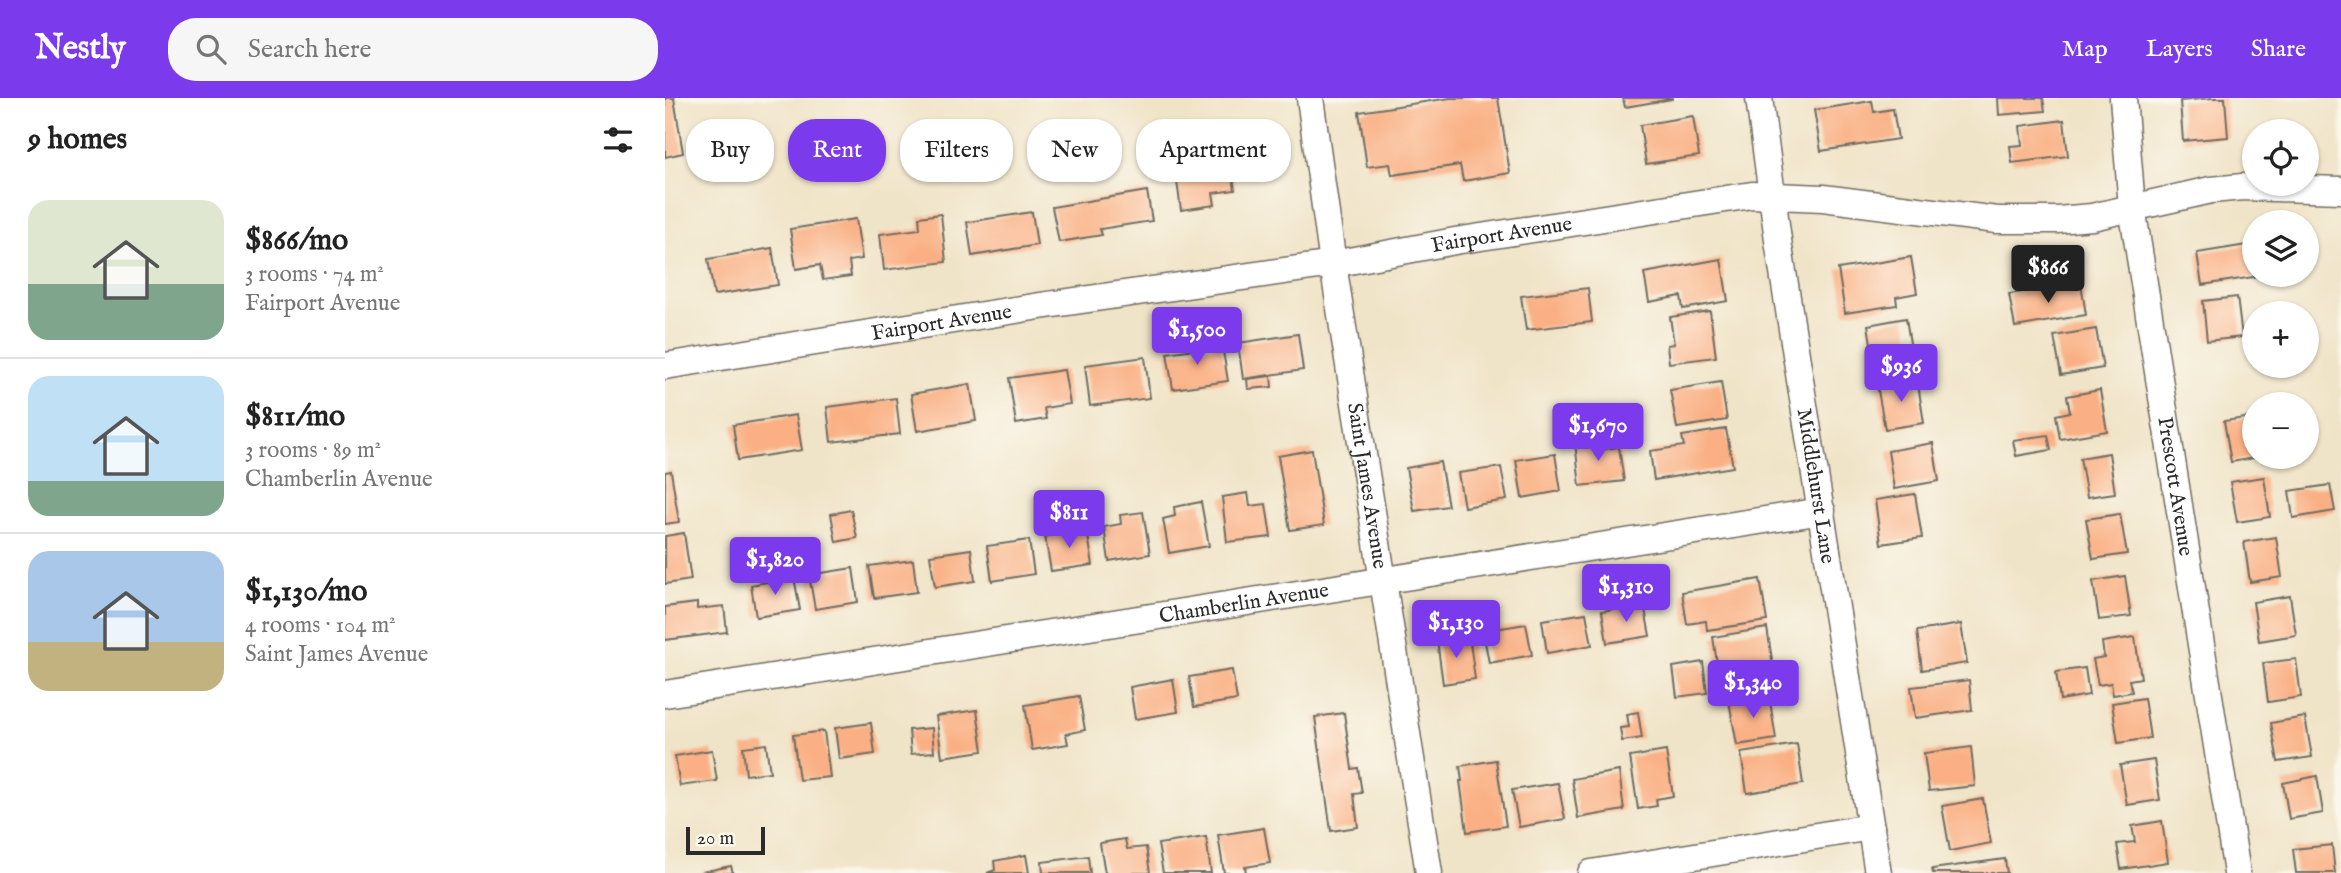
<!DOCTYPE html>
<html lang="en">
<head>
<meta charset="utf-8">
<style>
  :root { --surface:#fff; --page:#f6f6f6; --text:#222; --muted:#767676; --line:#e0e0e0; --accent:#7c3aed }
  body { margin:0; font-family:"IM FELL English",serif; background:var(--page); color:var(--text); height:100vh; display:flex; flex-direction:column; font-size:26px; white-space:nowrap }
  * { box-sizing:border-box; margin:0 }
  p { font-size:23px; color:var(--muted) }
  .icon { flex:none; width:38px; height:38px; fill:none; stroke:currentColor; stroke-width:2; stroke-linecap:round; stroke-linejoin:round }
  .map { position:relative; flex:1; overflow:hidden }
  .panel { display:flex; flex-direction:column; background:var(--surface); width:665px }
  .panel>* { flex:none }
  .guide { position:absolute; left:21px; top:21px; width:665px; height:63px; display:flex; gap:14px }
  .buttons { position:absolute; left:1577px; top:21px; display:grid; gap:14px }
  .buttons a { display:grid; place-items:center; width:77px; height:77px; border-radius:50%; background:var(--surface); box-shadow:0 2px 5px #0004; font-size:35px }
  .scale { position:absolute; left:21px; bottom:18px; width:79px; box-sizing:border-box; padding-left:7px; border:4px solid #2b2b2b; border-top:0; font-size:19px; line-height:24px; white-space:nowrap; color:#2b2b2b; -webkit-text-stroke:5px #fbf7ec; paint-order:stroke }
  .price { position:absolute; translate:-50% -60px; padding:0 16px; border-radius:7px; background:var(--accent); color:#fff; font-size:23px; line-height:46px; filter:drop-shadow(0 2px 4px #0008) }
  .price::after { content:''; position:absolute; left:50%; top:42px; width:21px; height:16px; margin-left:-10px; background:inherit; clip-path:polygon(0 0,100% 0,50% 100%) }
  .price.current { background:#222; color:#fff }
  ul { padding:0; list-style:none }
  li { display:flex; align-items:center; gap:21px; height:175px; padding:0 28px }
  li+li { border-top:2px solid var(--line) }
  li span { display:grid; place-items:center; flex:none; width:196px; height:140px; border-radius:21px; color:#555 }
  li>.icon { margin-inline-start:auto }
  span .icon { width:84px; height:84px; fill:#fffc; stroke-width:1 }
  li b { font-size:30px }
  h2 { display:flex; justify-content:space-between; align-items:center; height:84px; padding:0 28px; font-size:30px }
  .tag { padding:0 24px; border-radius:28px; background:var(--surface); box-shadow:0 2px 5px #0004; font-size:24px; line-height:63px }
  .tag.current { background:var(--accent); color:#fff }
  header { display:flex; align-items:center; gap:42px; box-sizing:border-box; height:98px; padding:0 35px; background:var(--accent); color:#fff }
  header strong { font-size:33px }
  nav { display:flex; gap:38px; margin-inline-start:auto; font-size:24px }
  .search { width:490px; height:63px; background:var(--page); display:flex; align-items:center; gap:18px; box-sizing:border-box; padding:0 24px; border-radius:28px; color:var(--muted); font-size:26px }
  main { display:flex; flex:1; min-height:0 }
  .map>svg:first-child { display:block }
  .building { fill:#fab084 }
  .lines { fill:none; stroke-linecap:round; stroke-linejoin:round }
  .minor-casing { stroke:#706c62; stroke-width:29 }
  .minor { stroke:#fff; stroke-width:26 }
  .labels { text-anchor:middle; stroke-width:5; stroke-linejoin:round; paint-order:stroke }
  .street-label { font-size:21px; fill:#2b2b2b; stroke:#fbf7ec }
</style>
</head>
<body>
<header>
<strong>Nestly</strong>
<div class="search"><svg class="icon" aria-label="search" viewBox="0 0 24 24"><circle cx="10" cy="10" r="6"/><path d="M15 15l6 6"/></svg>Search here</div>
<nav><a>Map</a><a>Layers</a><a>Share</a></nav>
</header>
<main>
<section class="panel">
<h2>9 homes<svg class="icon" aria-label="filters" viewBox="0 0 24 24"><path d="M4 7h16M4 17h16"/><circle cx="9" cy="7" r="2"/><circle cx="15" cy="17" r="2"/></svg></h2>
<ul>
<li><span style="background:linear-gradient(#dfe7d0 60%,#7fa58c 0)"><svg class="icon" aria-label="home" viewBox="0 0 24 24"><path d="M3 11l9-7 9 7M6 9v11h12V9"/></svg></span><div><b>$866/mo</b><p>3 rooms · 74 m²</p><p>Fairport Avenue</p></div></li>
<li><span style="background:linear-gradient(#bfe0f5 75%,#7fa58c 0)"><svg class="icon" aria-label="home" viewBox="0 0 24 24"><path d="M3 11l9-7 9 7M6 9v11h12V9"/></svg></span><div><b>$811/mo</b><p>3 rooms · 89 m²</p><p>Chamberlin Avenue</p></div></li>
<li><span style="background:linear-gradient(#a9c7e8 65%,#c2b280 0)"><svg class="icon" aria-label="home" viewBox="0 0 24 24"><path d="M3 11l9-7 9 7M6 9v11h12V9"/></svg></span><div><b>$1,130/mo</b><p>4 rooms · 104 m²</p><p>Saint James Avenue</p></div></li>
</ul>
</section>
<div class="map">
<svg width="1676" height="775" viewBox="0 0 1676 775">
  <rect width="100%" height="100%" fill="#fbf7ec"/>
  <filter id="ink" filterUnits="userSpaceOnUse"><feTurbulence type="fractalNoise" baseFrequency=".0143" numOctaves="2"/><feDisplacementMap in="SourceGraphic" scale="14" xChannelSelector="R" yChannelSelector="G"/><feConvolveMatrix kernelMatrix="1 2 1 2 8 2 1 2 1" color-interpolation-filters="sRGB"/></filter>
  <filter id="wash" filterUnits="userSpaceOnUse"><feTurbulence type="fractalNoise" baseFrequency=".00686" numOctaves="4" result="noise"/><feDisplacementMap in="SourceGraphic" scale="28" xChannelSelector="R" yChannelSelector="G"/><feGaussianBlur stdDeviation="1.57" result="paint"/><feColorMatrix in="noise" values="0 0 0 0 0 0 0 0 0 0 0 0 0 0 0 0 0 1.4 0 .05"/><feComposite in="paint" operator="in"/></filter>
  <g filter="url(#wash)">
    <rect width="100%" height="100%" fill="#f0e4c8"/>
    <g id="blocks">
      <g class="building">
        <path d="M0,0H9L18,55L0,59Z"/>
        <path d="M785,0H833L845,75L798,83L795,67L727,77L725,66L702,69L694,14Z"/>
        <path d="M958,0H1007V1L960,9Z"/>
        <path d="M1333,0H1378L1380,13L1334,17Z"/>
        <path d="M1547,0H1560L1563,39L1518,43L1515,3Z"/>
        <path d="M1207,3L1209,14L1228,11L1233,41L1156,53L1149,12Z"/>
        <path d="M1028,18L1034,58L981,66L975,27Z"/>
        <path d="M1399,22L1403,58L1347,65L1345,48L1357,47L1355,28Z"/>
        <path d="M589,50L593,75L568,79L570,92L548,95L550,107L516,112L509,62Z"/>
        <path d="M482,93L487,123L435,131L437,137L394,144L387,109Z"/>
        <path d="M367,114L372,147L307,158L302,124Z"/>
        <path d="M276,116L281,164L219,172L215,136L255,131L254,119Z"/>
        <path d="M191,121L197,161L184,163L186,178L158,182L155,167L131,171L125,131Z"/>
        <path d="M1588,146L1589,179L1537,187L1532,155Z"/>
        <path d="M107,150L113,187L49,197L43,161Z"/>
        <path d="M1246,159L1252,195L1231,199L1232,207L1180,215L1173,171Z"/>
        <path d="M1056,161L1063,203L1018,211L1016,198L984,204L979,175Z"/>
        <path d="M1416,185L1421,217L1350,229L1344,196Z"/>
        <path d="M923,190L927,224L861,232L856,198Z"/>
        <path d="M1572,199L1577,239L1542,243L1538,203Z"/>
        <path d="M1045,213L1051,259L1004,265L1002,247L1009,246L1005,219Z"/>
        <path d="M1241,220L1248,264L1210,270L1203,227Z"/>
        <path d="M1431,231L1438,270L1396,277L1389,238Z"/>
        <path d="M633,236L638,272L578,281L573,245Z"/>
        <path d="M557,247L563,283L508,291L502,255Z"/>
        <path d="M480,259L485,300L425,308L420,267Z"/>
        <path d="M399,272L405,306L379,310L381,321L351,326L344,280Z"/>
        <path d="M606,278L607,289L583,291L582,281Z"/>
        <path d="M1252,280L1259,325L1220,331L1212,287Z"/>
        <path d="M1056,284L1062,322L1012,330L1005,292Z"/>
        <path d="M305,286L311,323L252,333L246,296Z"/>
        <path d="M1435,292L1442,333L1395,341L1391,317L1405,314L1402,298Z"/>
        <path d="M231,300L235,336L166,344L162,309Z"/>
        <path d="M131,317L137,352L73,362L68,327Z"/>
        <path d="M1588,319L1589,360L1566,364L1559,323Z"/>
        <path d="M1061,331L1068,369L989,382L985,353L1019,348L1017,338Z"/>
        <path d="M1383,337L1386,352L1351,358L1348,342Z"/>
        <path d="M938,341L939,351L954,349L959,383L915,388L910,344Z"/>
        <path d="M1268,345L1274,383L1229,391L1223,353Z"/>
        <path d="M647,352L659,427L625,432L613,358Z"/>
        <path d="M1444,355L1450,395L1422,399L1415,360Z"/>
        <path d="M890,356L896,393L857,400L851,362Z"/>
        <path d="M775,364L783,408L749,413L741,370Z"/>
        <path d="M836,369L842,402L799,409L793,375Z"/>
        <path d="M6,373L14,424L0,426V374Z"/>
        <path d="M1599,379L1605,419L1572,424L1565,384Z"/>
        <path d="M1665,387L1670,413L1628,420L1624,393Z"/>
        <path d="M583,395L585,408L601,406L606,439L562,444L557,399Z"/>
        <path d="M1250,396L1257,440L1216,446L1210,402Z"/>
        <path d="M536,404L544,448L504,455L498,421L510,418L509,409Z"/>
        <path d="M186,412L192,440L171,444L166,416Z"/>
        <path d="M478,414L485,456L444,463L439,429L456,426L455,417Z"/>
        <path d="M1455,416L1462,456L1428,461L1421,421Z"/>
        <path d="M422,432L428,467L386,473L380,438Z"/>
        <path d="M19,435L26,482L0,486V438Z"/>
        <path d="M1611,439L1617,479L1585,484L1579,444Z"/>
        <path d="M364,442L369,476L327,483L322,448Z"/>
        <path d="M306,451L310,483L270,489L265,457Z"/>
        <path d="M248,462L252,494L209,500L204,468Z"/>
        <path d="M188,470L193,504L150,511L144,477Z"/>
        <path d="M1460,478L1466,518L1434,522L1428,483Z"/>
        <path d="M129,479L135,512L91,519L86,487Z"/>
        <path d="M1095,481L1102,523L1042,532L1041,523L1022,526L1017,494Z"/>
        <path d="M1625,498L1631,537L1594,543L1588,504Z"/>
        <path d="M32,505V511L59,508L62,534L0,542V509Z"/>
        <path d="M979,506L985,538L942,545L937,513Z"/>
        <path d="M921,515L927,547L882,555L877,522Z"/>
        <path d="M861,526L867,557L824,565L818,533Z"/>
        <path d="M1296,526L1302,565L1257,572L1252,533Z"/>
        <path d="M1102,530L1108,568L1066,574L1064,563L1052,565L1048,539Z"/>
        <path d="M804,537L810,581L778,586L772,542Z"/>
        <path d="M1470,539L1476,580L1464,582L1467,594L1448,597L1446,585L1433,587L1428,561L1439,559L1437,544Z"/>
        <path d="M1631,561L1636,599L1603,604L1598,565Z"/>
        <path d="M1038,564L1042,595L1012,599L1008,569Z"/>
        <path d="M1420,570L1424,597L1395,602L1391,574Z"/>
        <path d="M567,572L572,602L529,609L524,579Z"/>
        <path d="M508,581L513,614L470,621L465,589Z"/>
        <path d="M1304,582L1307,612L1250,620L1246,589Z"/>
        <path d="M1104,597L1111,641L1072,647L1064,603Z"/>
        <path d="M414,598L420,632L401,636L403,646L367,652L360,607Z"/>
        <path d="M1479,600L1485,640L1453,645L1447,605Z"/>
        <path d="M312,612L318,653L277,659L271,618Z"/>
        <path d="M973,614L977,640L957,643L955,630L964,629L962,616Z"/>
        <path d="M679,615L687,671L693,670L697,695L689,696L693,729L666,733L650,619Z"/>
        <path d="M1640,619L1647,659L1613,664L1606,625Z"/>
        <path d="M206,625L210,656L174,661L170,630Z"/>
        <path d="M267,630L269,654L246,656L244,632Z"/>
        <path d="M159,633L165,679L134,682L128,637Z"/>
        <path d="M101,646L105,674L81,677L78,649Z"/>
        <path d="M1132,646L1138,686L1082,695L1076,655Z"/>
        <path d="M1306,649L1310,688L1264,693L1259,655Z"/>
        <path d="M47,652L52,683L15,688L10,658Z"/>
        <path d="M1001,653L1008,698L991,701L992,708L973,711L965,659Z"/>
        <path d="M831,662L841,728L802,734L795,683H797L795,668Z"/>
        <path d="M1489,662L1495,702L1462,707L1455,667Z"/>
        <path d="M954,673L959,712L913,720L907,681Z"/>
        <path d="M1652,678L1658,715L1624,721L1618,685Z"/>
        <path d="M893,685L900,721L854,729L847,692Z"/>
        <path d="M1318,701L1326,745L1285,753L1277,708Z"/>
        <path d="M1497,723L1503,764L1456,771L1452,746L1470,744L1467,728Z"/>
        <path d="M599,730L605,765L580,769L581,775H559L553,737Z"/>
        <path d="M541,739L546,775H498L493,746Z"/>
        <path d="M460,741L462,751L481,749L485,775H440L435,745Z"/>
        <path d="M1667,747L1670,775H1631L1628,751Z"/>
        <path d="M361,757L364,775H322L330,772L329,763Z"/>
        <path d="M423,758L425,775H378L377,764Z"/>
        <path d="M1340,761L1342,775H1268L1267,771Z"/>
        <path d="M66,768L68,775H36V774Z"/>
      </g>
    </g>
  </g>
  <g filter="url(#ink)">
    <use href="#blocks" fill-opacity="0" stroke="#706c62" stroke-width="2"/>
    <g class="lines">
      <g class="minor-casing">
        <g id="minor">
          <path id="s1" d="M645,0L668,166L764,775"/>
          <path id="s2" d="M1094,0L1114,149L1213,775"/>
          <path id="s3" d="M1458,0L1467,109L1572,775"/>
          <path id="s4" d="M0,268L375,208L668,166L790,143L1087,97L1158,100L1332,122H1392L1427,119L1546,92L1578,89L1676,92"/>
          <path id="s5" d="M0,596L1157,413"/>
          <path d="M926,775L1206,729"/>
        </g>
      </g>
      <use href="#minor" class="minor"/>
    </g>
  </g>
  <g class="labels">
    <g class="street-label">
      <text dy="7" stroke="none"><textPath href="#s4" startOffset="847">Fairport Avenue</textPath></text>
      <text dy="7" stroke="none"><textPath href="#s4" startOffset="280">Fairport Avenue</textPath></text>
      <text dy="7" stroke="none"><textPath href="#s1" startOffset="392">Saint James Avenue</textPath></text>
      <text dy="7" stroke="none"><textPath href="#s2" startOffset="392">Middlehurst Lane</textPath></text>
      <text dy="7" stroke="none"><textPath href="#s3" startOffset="392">Prescott Avenue</textPath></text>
      <text dy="7" stroke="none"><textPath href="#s5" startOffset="586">Chamberlin Avenue</textPath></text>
    </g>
  </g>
</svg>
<div class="buttons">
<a><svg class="icon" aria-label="locate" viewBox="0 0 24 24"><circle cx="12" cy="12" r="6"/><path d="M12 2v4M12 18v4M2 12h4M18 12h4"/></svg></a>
<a><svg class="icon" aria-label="layers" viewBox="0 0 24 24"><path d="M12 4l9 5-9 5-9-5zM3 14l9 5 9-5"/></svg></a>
<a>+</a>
<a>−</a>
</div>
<div class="scale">20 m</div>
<b class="price current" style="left:1383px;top:207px">$866</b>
<b class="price" style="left:532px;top:269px">$1,500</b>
<b class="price" style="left:1236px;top:306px">$936</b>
<b class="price" style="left:933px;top:365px">$1,670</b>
<b class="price" style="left:404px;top:452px">$811</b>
<b class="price" style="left:110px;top:499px">$1,820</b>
<b class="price" style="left:961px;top:526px">$1,310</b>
<b class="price" style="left:791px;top:562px">$1,130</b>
<b class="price" style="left:1088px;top:622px">$1,340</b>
<div class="guide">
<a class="tag">Buy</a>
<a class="tag current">Rent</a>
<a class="tag">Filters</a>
<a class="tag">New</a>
<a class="tag">Apartment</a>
</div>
</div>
</main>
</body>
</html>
